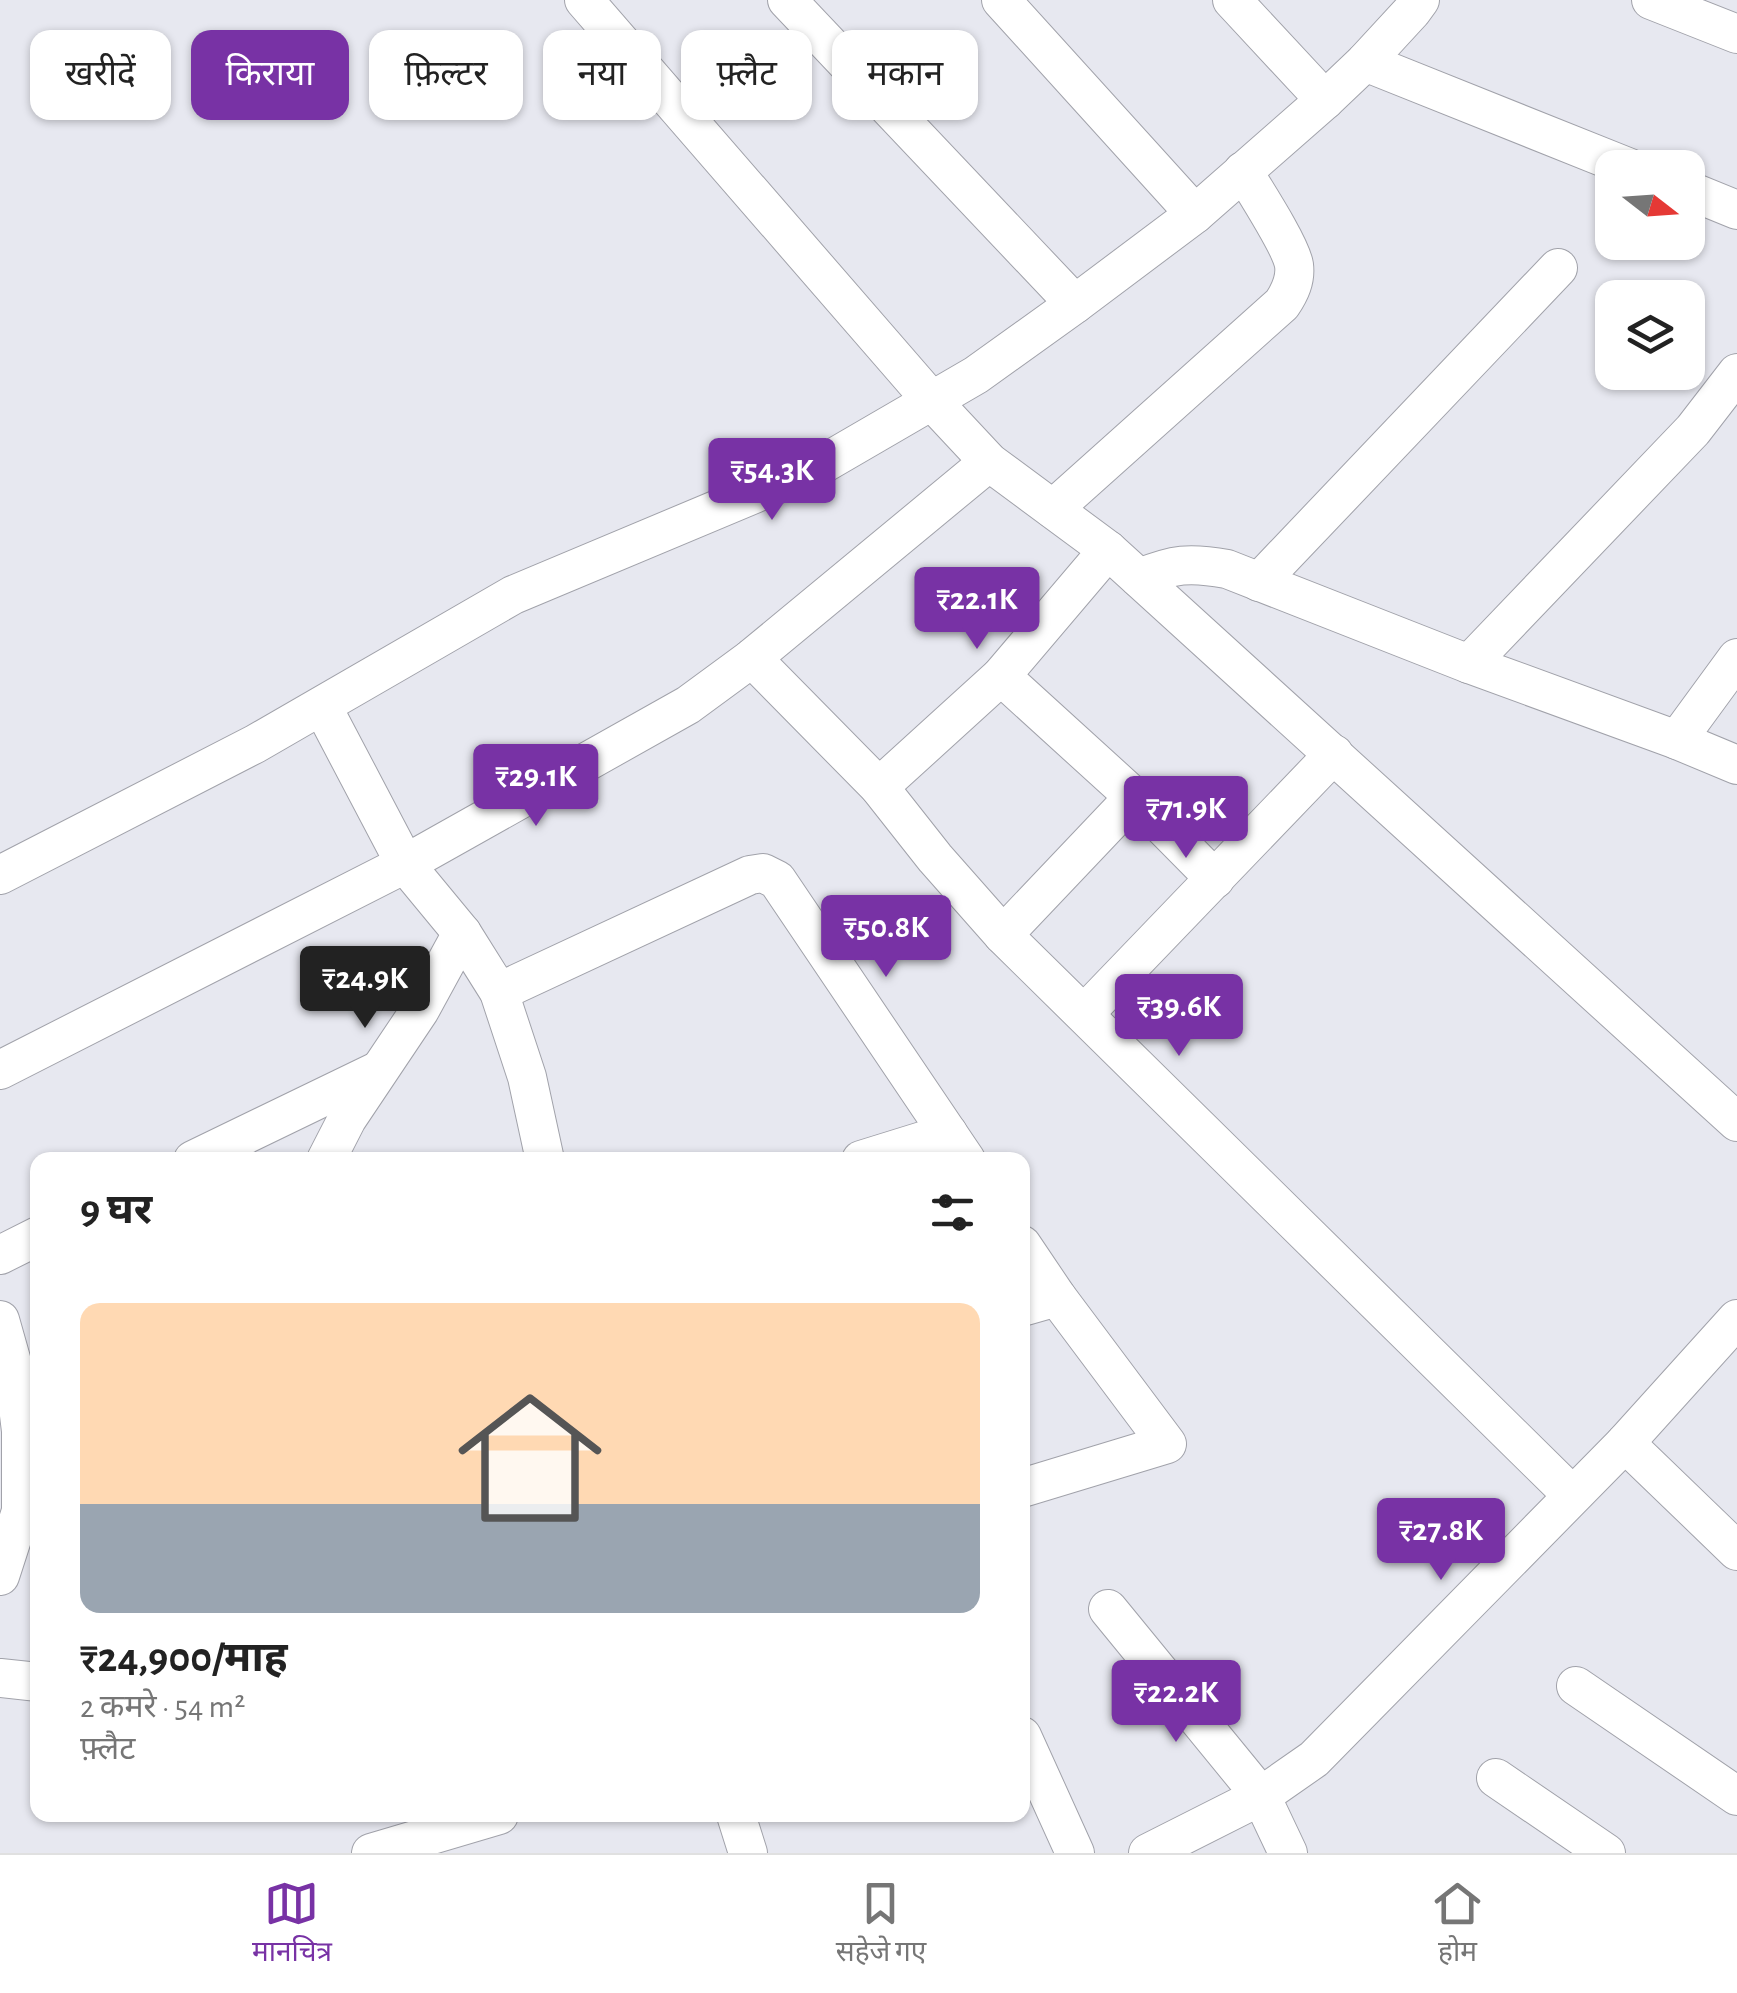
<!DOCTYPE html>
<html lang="hi">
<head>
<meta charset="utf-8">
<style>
  :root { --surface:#fff; --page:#f6f6f6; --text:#222; --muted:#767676; --line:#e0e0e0; --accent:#7832a5 }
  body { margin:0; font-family:"Alegreya Sans","Noto Sans Devanagari",sans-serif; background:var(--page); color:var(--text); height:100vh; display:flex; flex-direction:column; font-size:38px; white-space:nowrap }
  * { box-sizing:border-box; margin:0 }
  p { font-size:32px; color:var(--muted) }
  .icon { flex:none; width:55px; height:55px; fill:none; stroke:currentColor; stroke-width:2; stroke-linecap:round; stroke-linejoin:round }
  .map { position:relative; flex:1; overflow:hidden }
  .drawer { position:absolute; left:30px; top:1152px; width:1000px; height:670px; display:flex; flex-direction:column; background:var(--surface); border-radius:20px; box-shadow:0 2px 8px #0004 }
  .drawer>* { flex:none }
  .banner { position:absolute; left:30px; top:30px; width:1000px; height:90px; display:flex; gap:20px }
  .needle { width:65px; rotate:107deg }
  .tools { position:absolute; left:1595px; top:150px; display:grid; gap:20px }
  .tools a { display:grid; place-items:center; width:110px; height:110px; border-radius:20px; background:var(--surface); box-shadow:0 2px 8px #0004; font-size:50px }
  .price { position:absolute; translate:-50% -85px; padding:0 22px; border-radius:10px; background:var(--accent); color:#fff; font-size:32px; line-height:65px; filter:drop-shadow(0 2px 5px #0008) }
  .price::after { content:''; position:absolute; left:50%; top:60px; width:30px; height:22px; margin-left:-15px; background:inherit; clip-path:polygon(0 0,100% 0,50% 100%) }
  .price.on { background:#222; color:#fff }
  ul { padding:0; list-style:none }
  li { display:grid; align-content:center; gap:20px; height:530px; padding:0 50px }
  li+li { border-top:2px solid var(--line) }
  li span { display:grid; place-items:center; height:310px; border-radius:20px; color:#555 }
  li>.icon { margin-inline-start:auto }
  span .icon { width:180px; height:180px; fill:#fffc; stroke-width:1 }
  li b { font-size:42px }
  h2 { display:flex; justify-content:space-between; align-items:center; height:120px; padding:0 50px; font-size:42px }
  .tag { padding:0 35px; border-radius:20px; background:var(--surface); box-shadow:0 2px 8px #0004; font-size:35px; line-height:90px }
  .tag.on { background:var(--accent); color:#fff }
  .menu { display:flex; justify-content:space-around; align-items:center; height:140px; border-top:2px solid var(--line); background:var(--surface); font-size:28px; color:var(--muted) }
  .menu a { display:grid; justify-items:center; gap:5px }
  .menu .on { color:var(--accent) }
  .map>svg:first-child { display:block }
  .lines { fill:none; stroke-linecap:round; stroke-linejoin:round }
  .minor-casing { stroke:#a1a2aa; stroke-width:40 }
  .minor { stroke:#fff; stroke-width:38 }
</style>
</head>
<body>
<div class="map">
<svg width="1737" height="1853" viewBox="0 0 1737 1853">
  <rect width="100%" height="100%" fill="#e7e8f0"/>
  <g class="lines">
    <g class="minor-casing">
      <g id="minor">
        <path d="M584,0L932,401L989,462L1108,550L1737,1122"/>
        <path d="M787,0L1075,304"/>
        <path d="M1001,0L1195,214"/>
        <path d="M1232,0L1325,100"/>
        <path d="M1651,0L1737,34"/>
        <path d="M1365,62L1630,168"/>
        <path d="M1688,190L1737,210"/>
        <path d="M1053,509L1282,304C1290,292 1296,280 1294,265C1291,246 1255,191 1243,171"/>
        <path d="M1139,578C1174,564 1189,562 1227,569L1469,664L1677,740L1737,765"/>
        <path d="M1259,582L1558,268"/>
        <path d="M752,658L879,787L935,858L1003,935L1572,1495"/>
        <path d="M1469,664L1693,430L1737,373"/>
        <path d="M1001,676L1134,797L1215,879"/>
        <path d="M322,706L405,864L462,933L499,992L527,1077L545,1160"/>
        <path d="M1677,740L1737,658"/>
        <path d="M879,787L1001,676L1108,550"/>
        <path d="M0,875L255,744L513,595L816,468L976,375L1075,304L1195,214L1325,100L1365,62L1412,11L1420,0"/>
        <path d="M1003,935L1134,797"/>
        <path d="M499,992L750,875L763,873L777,880L966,1160"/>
        <path d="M1085,1013L1334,754"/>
        <path d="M0,1070L405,864L688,705L752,658L989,462"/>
        <path d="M193,1160L377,1071"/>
        <path d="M326,1160L347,1119L420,1010L462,933"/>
        <path d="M861,1160L948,1133"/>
        <path d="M1022,1245L1057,1297L1167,1444L1022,1488"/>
        <path d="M0,1255L38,1236"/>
        <path d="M1022,1307L1057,1297"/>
        <path d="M0,1320L13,1366L21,1431V1511L0,1576"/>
        <path d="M1625,1443L1737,1551"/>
        <path d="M1108,1609L1261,1796L1288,1853"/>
        <path d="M0,1678L38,1682"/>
        <path d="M1576,1686L1737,1796"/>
        <path d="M1022,1736L1075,1853"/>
        <path d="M1496,1778L1606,1853"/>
        <path d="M736,1815L748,1853"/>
        <path d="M371,1853L499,1815"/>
        <path d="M1148,1853L1261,1796L1314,1759L1625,1443L1737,1319"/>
      </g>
    </g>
    <use href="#minor" class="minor"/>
  </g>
</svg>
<div class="tools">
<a><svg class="needle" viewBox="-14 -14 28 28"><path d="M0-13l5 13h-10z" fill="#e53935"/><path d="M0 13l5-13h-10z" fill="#767676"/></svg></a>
<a><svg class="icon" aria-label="layers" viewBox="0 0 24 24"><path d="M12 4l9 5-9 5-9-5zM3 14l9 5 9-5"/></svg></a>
</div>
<b class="price" style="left:772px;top:523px">₹54.3K</b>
<b class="price" style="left:977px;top:652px">₹22.1K</b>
<b class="price" style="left:536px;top:829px">₹29.1K</b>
<b class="price" style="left:1186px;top:861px">₹71.9K</b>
<b class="price" style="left:886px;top:980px">₹50.8K</b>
<b class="price on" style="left:365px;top:1031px">₹24.9K</b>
<b class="price" style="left:1179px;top:1059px">₹39.6K</b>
<b class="price" style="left:1441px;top:1583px">₹27.8K</b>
<b class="price" style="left:1176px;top:1745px">₹22.2K</b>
<div class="banner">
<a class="tag">खरीदें</a>
<a class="tag on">किराया</a>
<a class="tag">फ़िल्टर</a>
<a class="tag">नया</a>
<a class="tag">फ़्लैट</a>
<a class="tag">मकान</a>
</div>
<section class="drawer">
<h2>9 घर<svg class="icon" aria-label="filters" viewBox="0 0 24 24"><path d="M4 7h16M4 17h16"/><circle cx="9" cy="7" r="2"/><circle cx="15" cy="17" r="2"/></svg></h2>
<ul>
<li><span style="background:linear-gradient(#ffd9b3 65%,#9aa5b1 0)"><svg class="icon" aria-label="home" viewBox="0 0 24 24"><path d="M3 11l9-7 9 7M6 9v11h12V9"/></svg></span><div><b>₹24,900/माह</b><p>2 कमरे · 54 m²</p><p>फ़्लैट</p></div></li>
</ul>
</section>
</div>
<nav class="menu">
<a class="on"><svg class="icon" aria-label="map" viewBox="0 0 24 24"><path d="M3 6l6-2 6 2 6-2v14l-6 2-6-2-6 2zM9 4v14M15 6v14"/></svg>मानचित्र</a>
<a><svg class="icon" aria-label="saved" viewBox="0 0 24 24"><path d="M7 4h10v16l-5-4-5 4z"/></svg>सहेजे गए</a>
<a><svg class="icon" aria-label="home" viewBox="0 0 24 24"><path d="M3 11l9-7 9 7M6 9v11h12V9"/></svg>होम</a>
</nav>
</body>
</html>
